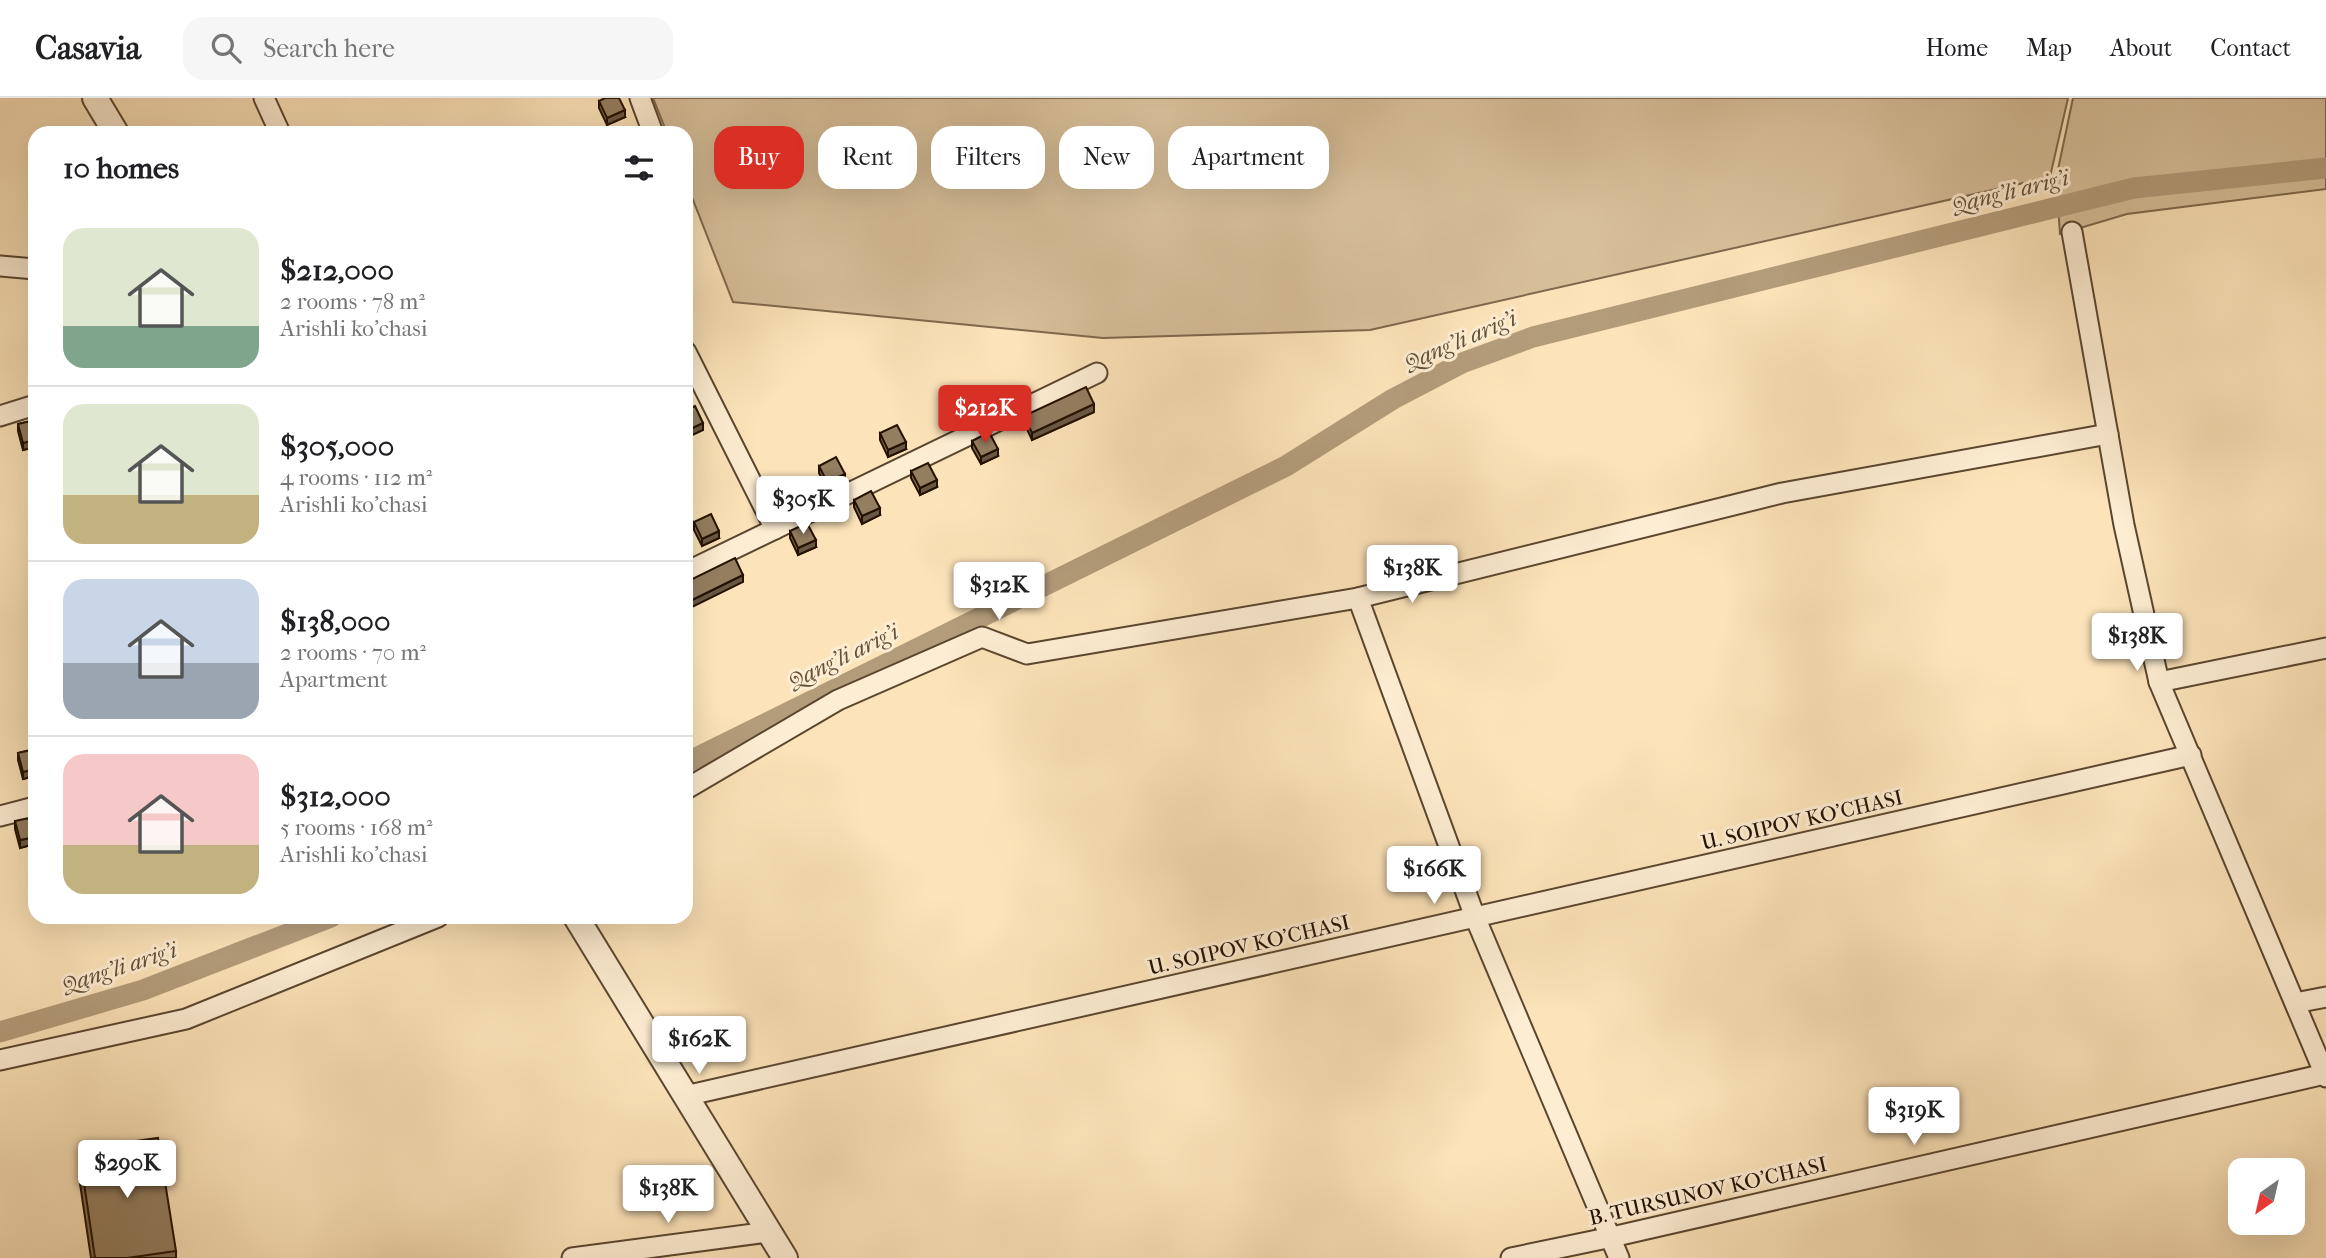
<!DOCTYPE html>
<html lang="en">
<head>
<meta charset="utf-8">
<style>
  :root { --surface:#fff; --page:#f6f6f6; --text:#202124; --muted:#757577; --line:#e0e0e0; --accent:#d93025 }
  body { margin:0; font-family:"IM FELL French Canon",serif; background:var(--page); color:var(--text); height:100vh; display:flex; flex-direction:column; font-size:26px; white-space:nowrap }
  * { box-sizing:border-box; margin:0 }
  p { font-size:23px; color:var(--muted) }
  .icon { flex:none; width:38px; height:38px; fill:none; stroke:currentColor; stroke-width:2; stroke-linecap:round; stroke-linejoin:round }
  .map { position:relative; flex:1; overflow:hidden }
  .side { position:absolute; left:28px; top:28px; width:665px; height:798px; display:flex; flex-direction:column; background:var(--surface); border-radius:21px; box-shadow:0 7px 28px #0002 }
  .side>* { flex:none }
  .top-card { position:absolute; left:714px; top:28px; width:665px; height:63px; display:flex; gap:14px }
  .needle { width:46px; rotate:214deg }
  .fabs { position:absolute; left:2228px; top:1060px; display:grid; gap:14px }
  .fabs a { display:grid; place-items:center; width:77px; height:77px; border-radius:14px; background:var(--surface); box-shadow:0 7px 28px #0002; font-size:35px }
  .price { position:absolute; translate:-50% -60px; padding:0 16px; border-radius:7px; background:#fff; color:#222; font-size:23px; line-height:46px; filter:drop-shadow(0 2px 4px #0008) }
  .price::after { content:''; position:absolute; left:50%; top:42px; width:21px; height:16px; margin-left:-10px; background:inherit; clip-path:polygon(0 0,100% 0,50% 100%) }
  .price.selected { background:var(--accent); color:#fff }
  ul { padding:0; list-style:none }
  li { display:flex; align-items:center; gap:21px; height:175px; padding:0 35px }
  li+li { border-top:2px solid var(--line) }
  li span { display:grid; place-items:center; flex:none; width:196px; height:140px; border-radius:21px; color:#555 }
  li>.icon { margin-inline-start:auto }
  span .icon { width:84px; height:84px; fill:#fffc; stroke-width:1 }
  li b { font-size:30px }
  h2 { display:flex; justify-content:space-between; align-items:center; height:84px; padding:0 35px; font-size:30px }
  .pill { padding:0 24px; border-radius:21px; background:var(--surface); box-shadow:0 7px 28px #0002; font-size:24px; line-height:63px }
  .pill.selected { background:var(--accent); color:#fff }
  header { display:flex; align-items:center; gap:42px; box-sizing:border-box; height:98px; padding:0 35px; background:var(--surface); border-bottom:2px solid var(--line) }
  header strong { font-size:33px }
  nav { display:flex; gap:38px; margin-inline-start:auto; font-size:24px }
  .search { width:490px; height:63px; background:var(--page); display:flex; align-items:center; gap:18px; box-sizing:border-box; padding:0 24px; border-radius:21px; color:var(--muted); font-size:26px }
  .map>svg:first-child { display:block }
  .green { fill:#d7bf9a; stroke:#7e684d; stroke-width:2 }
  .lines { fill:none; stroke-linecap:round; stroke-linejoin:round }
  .canal { stroke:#b39c7a; stroke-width:21 }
  .minor-casing { stroke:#5a462e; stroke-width:23 }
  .tertiary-casing { stroke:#5a462e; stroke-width:28 }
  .minor { stroke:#fdedd2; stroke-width:19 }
  .tertiary { stroke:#fdedd2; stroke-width:24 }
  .wall { fill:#7f6c53; stroke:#241100; stroke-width:2 }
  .shaded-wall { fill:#685843; stroke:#241100; stroke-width:2 }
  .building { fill:#947e60; stroke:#241100; stroke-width:2 }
  .labels { text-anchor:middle; stroke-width:6; stroke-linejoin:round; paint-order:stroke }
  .street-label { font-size:21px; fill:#241100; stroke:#fdedd2 }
  .water-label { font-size:23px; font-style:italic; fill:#645037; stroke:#fdedd2 }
</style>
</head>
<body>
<header>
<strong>Casavia</strong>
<div class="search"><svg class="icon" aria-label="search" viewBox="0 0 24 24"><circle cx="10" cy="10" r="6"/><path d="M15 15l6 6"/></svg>Search here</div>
<nav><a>Home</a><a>Map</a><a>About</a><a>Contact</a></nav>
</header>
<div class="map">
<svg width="2326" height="1160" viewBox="0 0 2326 1160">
  <rect width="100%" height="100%" fill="#fce3b9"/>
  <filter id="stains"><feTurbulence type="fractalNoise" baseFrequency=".00286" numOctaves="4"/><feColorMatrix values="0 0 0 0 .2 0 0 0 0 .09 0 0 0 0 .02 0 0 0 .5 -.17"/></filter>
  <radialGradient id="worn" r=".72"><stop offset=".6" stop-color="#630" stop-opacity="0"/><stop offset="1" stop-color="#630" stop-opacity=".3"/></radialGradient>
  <g class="green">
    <path d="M653,0H2068L2050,79L1370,232L1103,240L733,204L686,84V35H667Z"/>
    <path d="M2073,0H2326V91L2127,116L2060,136L2056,81Z"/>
  </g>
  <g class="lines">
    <g class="canal">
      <path d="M686,665L1286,368L1393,301L1462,265L1533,239L2134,90L2326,70"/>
      <path d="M0,934L143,892L331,819"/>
    </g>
    <g class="minor-casing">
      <g id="minor">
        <path d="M264,0L280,35"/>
        <path d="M640,0L653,35"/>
        <path d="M2072,134L2124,427L2159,584L2326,979"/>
        <path d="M0,168L35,171"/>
        <path d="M686,254L775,431"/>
        <path d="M0,318L35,307"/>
        <path d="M686,474L1097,275"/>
        <path d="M2159,584L2326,550"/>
        <path d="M686,691L838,602L982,539L1027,556L1358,500"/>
        <path d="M0,718L35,709"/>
        <path d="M2295,905L2326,899"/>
        <path d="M0,962L186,921L438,819"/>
        <path d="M685,998L2191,657"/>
        <path d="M572,1160L768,1134"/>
        <path d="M1511,1160L1612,1139L2325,976"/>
        <path d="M1619,1160L1475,819L1358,500L1782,395L2108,336"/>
      </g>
    </g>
    <g class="tertiary-casing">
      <g id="tertiary">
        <path d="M95,0L116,35"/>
        <path d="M576,819L785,1160"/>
      </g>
    </g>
    <use href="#minor" class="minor"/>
    <use href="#tertiary" class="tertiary"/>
  </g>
  <g class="wall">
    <path d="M599,3L625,19L607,27L599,10Z"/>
    <path d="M1094,314L1032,342L1024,325V318Z"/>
    <path d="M35,322V349L23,352L18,333V326Z"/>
    <path d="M880,335L906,351L888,359L880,342Z"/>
    <path d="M972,343L998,358L981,366L972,350Z"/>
    <path d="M819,368L845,383L827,391L819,375Z"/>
    <path d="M911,373L937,389L920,397L911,380Z"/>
    <path d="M854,402L880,417L862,426L854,409Z"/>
    <path d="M694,424L719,440L702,448L694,432Z"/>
    <path d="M790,433L816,449L798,457L790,440Z"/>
    <path d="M35,651V678L23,681L18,662V655Z"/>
    <path d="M15,723L35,724V746L20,750L15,731Z"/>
    <path d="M79,1051L176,1153V1160H91L79,1079Z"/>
  </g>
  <g class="shaded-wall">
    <path d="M625,12V19L607,27V20Z"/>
    <path d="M1094,306V314L1032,342V335Z"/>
    <path d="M703,325V332L686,340V333Z"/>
    <path d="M35,342V349L23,352V345Z"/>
    <path d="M906,344V351L888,359V352Z"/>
    <path d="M998,351V358L981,366V359Z"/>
    <path d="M845,376V383L827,391V384Z"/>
    <path d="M937,382V389L920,397V390Z"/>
    <path d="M880,410V417L862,426V418Z"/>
    <path d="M719,433V440L702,448V441Z"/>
    <path d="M816,442V449L798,457V450Z"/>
    <path d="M743,477V484L686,512V505Z"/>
    <path d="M35,671V678L23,681V674Z"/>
    <path d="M35,739V746L20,750V742Z"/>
  </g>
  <g class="building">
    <path d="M605,0H619L625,12L607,20L599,3Z"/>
    <path d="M1086,289L1094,306L1032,335L1024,318Z"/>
    <path d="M695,308L703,325L686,333V312Z"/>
    <path d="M35,322V342L23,345L18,326Z"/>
    <path d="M897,327L906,344L888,352L880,335Z"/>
    <path d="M989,334L998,351L981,359L972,343Z"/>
    <path d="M836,359L845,376L827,384L819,368Z"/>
    <path d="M928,365L937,382L920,390L911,373Z"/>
    <path d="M871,393L880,410L862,418L854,402Z"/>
    <path d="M711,416L719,433L702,441L694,424Z"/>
    <path d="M807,425L816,442L798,450L790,433Z"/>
    <path d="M735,460L743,477L686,505V484Z"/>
    <path d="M35,651V671L23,674L18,655Z"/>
    <path d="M34,719L35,724V739L20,742L15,723Z"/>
    <path d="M158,1040L176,1153L127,1160H95L79,1051Z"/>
  </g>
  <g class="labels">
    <g class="street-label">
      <text transform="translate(1802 722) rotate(-13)" y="7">U. SOIPOV KO'CHASI</text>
      <text transform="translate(1249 847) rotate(-13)" y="7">U. SOIPOV KO'CHASI</text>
      <text transform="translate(1708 1093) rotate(-13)" y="7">B. TURSUNOV KO'CHASI</text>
    </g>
    <g class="water-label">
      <text transform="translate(2010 93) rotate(-14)" y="8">Qang'li arig'i</text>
      <text transform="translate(1460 242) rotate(-23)" y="8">Qang'li arig'i</text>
      <text transform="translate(843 558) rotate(-26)" y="8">Qang'li arig'i</text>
      <text transform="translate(119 869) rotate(-18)" y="8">Qang'li arig'i</text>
    </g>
  </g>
  <rect width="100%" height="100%" filter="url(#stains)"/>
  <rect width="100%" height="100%" fill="url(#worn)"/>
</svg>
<div class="fabs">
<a><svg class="needle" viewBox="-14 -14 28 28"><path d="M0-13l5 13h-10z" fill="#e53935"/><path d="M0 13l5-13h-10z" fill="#757577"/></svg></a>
</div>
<b class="price selected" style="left:985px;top:347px">$212K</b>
<b class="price" style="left:803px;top:438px">$305K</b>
<b class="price" style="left:1412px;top:507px">$138K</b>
<b class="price" style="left:999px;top:524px">$312K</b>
<b class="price" style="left:2137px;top:575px">$138K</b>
<b class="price" style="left:1434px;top:808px">$166K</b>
<b class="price" style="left:699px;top:978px">$162K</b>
<b class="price" style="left:1914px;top:1049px">$319K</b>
<b class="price" style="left:127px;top:1102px">$290K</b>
<b class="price" style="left:668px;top:1127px">$138K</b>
<div class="top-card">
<a class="pill selected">Buy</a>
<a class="pill">Rent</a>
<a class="pill">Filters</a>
<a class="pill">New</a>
<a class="pill">Apartment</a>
</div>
<section class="side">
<h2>10 homes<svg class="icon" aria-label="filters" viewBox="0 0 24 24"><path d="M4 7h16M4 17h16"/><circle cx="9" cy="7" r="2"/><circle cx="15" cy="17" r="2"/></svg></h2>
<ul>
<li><span style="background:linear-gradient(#dfe7d0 70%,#7fa58c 0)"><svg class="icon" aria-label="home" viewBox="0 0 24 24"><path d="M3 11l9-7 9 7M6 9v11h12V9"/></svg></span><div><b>$212,000</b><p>2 rooms · 78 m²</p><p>Arishli ko'chasi</p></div></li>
<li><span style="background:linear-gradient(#dfe7d0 65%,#c2b280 0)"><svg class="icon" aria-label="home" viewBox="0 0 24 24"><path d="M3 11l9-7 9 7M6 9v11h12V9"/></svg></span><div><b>$305,000</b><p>4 rooms · 112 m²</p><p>Arishli ko'chasi</p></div></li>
<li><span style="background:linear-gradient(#c9d6e8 60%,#9aa5b1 0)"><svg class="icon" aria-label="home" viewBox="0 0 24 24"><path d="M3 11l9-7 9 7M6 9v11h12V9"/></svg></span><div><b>$138,000</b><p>2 rooms · 70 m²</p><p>Apartment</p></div></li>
<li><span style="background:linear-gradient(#f6c9c9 65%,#c2b280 0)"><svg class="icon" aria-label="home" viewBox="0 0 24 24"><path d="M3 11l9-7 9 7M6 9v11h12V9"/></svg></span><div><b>$312,000</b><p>5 rooms · 168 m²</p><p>Arishli ko'chasi</p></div></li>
</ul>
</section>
</div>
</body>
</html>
